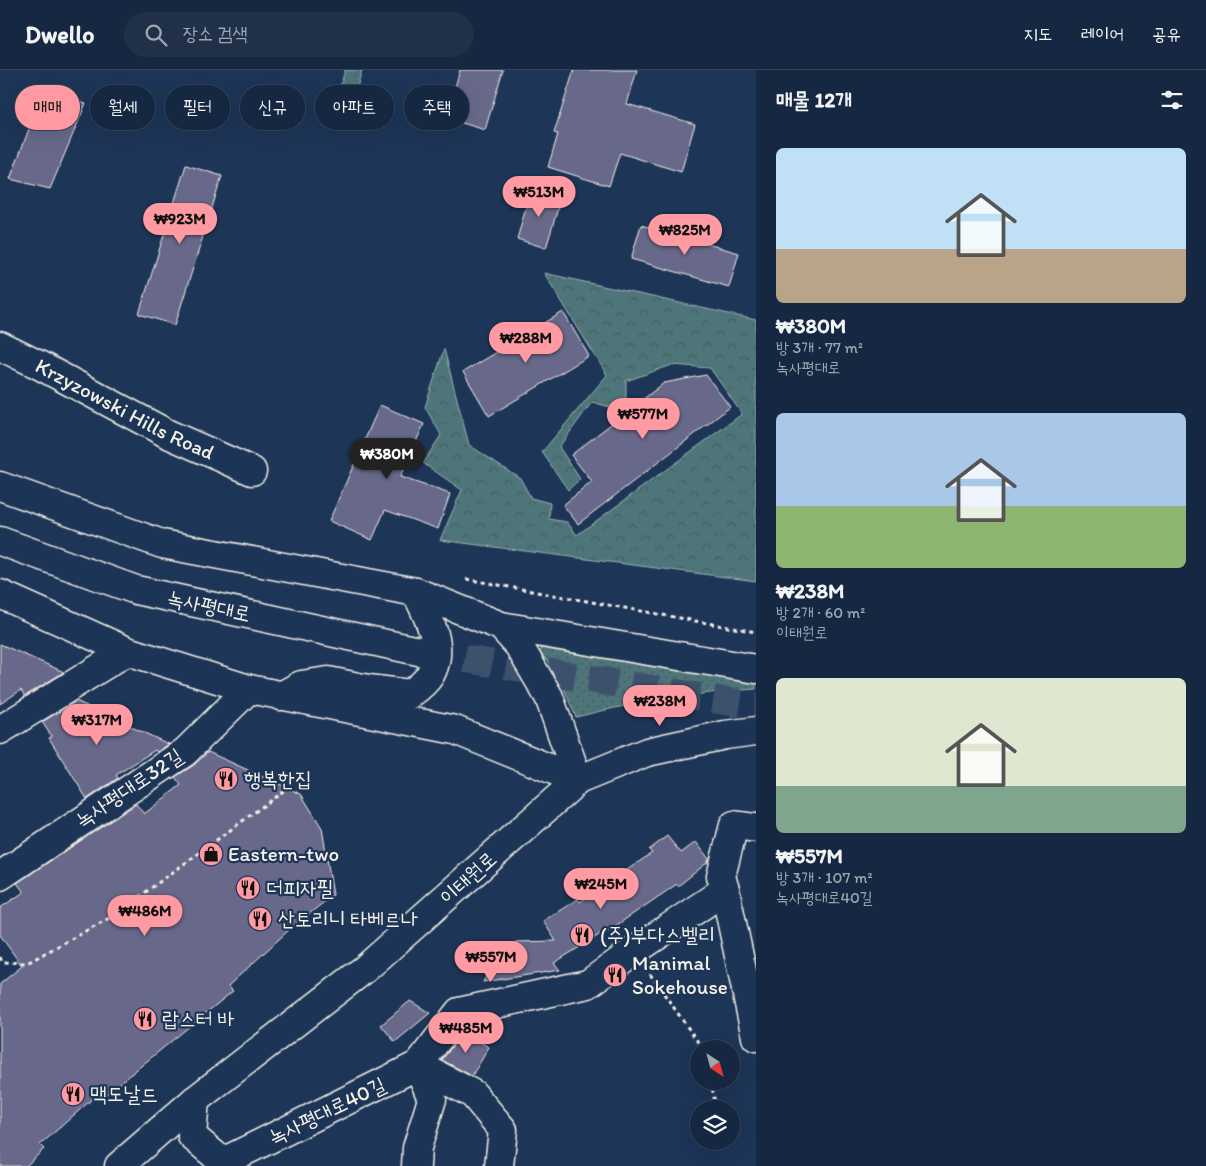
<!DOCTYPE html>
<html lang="ko">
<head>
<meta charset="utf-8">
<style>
  :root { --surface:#162841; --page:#1f3048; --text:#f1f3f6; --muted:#9ea6b1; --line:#35445a; --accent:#ff9aa2 }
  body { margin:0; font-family:Itim,"Poor Story",sans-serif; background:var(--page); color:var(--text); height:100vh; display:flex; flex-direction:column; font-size:19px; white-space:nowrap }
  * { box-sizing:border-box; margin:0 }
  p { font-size:16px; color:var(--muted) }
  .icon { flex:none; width:28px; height:28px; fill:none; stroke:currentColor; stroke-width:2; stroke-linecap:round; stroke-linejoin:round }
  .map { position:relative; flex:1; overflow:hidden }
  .drawer { display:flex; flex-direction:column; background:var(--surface); width:450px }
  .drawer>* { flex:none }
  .hud { position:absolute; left:15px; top:15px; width:475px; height:45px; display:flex; gap:10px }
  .needle { width:32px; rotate:144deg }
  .buttons { position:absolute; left:690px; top:970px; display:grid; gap:10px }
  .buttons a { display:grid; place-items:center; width:50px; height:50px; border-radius:50%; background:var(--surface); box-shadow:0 5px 20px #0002,0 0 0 1px var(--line); font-size:25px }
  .price { position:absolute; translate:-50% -42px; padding:0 11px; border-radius:18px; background:var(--accent); color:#111; font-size:16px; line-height:32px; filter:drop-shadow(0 1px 2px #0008) }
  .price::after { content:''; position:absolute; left:50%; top:30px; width:15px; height:11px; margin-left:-8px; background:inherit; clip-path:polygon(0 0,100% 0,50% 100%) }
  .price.selected { background:#222; color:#fff }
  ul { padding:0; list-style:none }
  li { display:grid; align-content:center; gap:10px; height:265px; padding:0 20px }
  li span { display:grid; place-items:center; height:155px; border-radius:8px; color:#555 }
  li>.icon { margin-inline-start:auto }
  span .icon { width:90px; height:90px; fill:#fffc; stroke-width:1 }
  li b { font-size:21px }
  h2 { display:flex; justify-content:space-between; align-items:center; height:60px; padding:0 20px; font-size:21px }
  .tag { padding:0 18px; border-radius:22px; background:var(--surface); box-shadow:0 5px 20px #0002,0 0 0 1px var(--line); font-size:18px; line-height:45px }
  .tag.selected { background:var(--accent); color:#111 }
  header { display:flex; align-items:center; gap:30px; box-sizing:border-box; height:70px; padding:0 25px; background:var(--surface); border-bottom:1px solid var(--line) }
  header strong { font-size:24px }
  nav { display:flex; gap:28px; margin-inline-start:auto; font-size:18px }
  .search { width:350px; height:45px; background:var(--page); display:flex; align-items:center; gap:12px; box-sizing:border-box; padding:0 18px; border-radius:28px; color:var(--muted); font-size:19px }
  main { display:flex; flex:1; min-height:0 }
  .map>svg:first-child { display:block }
  .grass { fill:url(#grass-dots); stroke:#a0b3b1 }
  .forest { fill:url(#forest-crowns); stroke:#a0b3b1 }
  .building { fill:#67678a; stroke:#f4f1e8 }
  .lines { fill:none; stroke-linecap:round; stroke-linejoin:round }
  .major-tunnel { stroke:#3d516d; stroke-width:28; stroke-dasharray:28 14; stroke-linecap:butt }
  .minor-casing { stroke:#f4f1e8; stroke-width:31 }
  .major-casing { stroke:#f4f1e8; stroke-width:31 }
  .path { stroke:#f4f1e8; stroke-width:3; stroke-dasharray:4 4; stroke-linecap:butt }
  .minor { stroke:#1d3557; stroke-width:28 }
  .major { stroke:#1d3557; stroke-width:28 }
  .labels { text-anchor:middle; stroke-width:4.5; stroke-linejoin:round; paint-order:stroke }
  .street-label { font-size:21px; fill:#f4f1e8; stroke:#1d3557 }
  .poi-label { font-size:21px; fill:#f4f1e8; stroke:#1d3557; text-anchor:start }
</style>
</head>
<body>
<header>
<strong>Dwello</strong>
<div class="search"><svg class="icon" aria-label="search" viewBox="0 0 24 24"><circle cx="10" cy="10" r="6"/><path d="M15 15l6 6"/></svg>장소 검색</div>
<nav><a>지도</a><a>레이어</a><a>공유</a></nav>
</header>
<main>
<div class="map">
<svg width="756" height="1096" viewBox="0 0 756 1096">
  <defs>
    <pattern id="grass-dots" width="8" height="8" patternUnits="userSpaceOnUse" patternTransform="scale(1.25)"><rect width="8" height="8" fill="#4d757a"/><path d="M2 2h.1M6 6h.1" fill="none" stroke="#4b5c5d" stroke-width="1.8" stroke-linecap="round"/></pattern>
    <pattern id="forest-crowns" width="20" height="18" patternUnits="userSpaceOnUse" patternTransform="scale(1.25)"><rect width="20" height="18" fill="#4d757a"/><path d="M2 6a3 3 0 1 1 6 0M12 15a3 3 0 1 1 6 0" fill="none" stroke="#4b5c5d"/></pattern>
  </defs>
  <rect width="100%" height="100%" fill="#1d3557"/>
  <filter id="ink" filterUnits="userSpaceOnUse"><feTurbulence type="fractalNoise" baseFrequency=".02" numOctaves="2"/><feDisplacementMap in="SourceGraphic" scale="10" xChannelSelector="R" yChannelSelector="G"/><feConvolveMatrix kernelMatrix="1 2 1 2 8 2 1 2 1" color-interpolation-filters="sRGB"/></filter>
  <g filter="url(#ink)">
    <path class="grass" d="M542,577L756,611V619C695,623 635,632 576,647L558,605L540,582Z"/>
    <g class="forest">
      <path d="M345,0H362L350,42L336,30Z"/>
      <path d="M544,203L756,250V511L440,470L462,420L423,393L441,365L425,337L444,279L469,375L520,408L531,428L550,433L549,449L567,452L577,465L742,344L710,298L672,295L626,311V330L614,338L592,332L559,377L580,409L568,420L542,382L607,305Z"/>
    </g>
    <g class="building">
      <path d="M460,0H503L485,60L446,48Z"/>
      <path d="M574,0H637L627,34L695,54L681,102L620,83L609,116L548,97L558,64L554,63Z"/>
      <path d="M43,22L86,33L50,119L10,109Z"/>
      <path d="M186,95L222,106L175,255L139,244Z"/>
      <path d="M531,119L561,128L546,178L517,169Z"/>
      <path d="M641,155L739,183L729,217L631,189Z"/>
      <path d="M563,242L589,286L489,346L463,302Z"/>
      <path d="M706,305L730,337L578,454L563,435L592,412L571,385L664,313Z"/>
      <path d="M380,335L424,354L400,407L450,424L438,459L385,440L372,470L329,451Z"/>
      <path d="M0,574L64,602L25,626L21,620L0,634Z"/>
      <path d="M76,631L166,673L169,674L157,682L155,680L116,705L118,708L87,729L49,668L52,667L42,652Z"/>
      <path d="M208,682L301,724L322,758L333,825L290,859L228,916L233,921L104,1026L100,1022L40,1075L44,1079L26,1096H0V914L22,896L0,865V838L24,822L17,813L136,734L144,744L181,715L175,707L194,695Z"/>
      <path d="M667,766L681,783L696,772L709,789L708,792L678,816L677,814L608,861L607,860L554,893L560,900L483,912L499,884L516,872L556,871L543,851L578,829L580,832L652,783L649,780Z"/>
      <path d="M410,931L430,943L395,972L381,955Z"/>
      <path d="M463,962L489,977L472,1006L442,990Z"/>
    </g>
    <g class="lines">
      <path class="major-tunnel" d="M423,582L756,636"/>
      <g class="minor-casing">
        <g id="minor">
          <path id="s1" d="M0,276L39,295L168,364L252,401"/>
          <path d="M0,660L127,581"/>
          <path d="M0,806L185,682L249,619"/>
          <path d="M725,820L756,967"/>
          <path d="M195,1030L192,1066L223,1092L418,995L459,942L588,914L634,881L725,820L721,806L734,755L756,758"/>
          <path d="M416,1096L417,1078L432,1029L418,995L473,1024L503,1060L499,1096"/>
        </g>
      </g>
      <g class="major-casing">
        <g id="major">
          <path d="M0,416L162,474L416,522L501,556L756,599"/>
          <path d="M0,471L136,520L423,582"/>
          <path d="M0,524L127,581L249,619L455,660L578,710"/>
          <path d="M501,556L519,576L549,627L578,710"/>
          <path d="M281,626L301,615L328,611L368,619L410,624C417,619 426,612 430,605C446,577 428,547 416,522"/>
          <path d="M119,1096L195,1030L366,898L578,710L647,682L725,665L756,661"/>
        </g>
      </g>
      <g class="path">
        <path d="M466,509L756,562"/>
        <path d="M0,887L2,892L27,893L113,846L293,714"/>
        <path d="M650,904L703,979"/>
        <path d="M711,1011L716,1039"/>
      </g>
      <use href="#minor" class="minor"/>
      <use href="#major" class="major"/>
    </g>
  </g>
  <defs>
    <g id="restaurant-disc" transform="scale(1.25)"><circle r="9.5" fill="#ff9aa2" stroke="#1d3557"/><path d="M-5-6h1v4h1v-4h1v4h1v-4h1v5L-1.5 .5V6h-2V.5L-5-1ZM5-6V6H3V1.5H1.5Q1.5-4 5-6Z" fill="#111"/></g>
    <g id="shop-disc" transform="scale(1.25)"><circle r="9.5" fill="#ff9aa2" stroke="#1d3557"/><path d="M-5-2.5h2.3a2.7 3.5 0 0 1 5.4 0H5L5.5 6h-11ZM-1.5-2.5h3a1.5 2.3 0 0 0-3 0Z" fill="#111"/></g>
  </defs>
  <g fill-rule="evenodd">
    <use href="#restaurant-disc" x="226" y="709"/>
    <use href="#shop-disc" x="211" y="784"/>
    <use href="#restaurant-disc" x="248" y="818"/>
    <use href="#restaurant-disc" x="260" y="849"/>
    <use href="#restaurant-disc" x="582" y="865"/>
    <use href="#restaurant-disc" x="615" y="905"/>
    <use href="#restaurant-disc" x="145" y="949"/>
    <use href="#restaurant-disc" x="73" y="1024"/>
  </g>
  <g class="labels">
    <g class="street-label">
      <text dy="7" stroke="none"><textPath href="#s1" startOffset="140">Krzyzowski Hills Road</textPath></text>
      <text transform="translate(209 536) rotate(12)" y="7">녹사평대로</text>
      <text transform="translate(129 718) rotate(-34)" y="7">녹사평대로32길</text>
      <text transform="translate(468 808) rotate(-42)" y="7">이태원로</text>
      <text transform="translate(327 1041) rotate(-26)" y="7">녹사평대로40길</text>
    </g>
    <g class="poi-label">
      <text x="244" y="716">행복한집</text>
      <text x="228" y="791">Eastern-two</text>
      <text x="266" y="825">더피자필</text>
      <text x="278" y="856">산토리니 타베르나</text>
      <text x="600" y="872">(주)부다스벨리</text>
      <text x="632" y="900">Manimal<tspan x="632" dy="24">Sokehouse</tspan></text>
      <text x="162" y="956">랍스터 바</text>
      <text x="90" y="1031">맥도날드</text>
    </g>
  </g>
</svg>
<div class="buttons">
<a><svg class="needle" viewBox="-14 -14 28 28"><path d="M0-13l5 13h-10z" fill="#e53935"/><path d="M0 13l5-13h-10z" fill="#9ea6b1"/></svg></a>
<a><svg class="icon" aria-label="layers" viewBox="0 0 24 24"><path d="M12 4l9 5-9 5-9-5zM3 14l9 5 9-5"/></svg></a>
</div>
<b class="price" style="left:539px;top:148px">₩513M</b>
<b class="price" style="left:180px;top:175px">₩923M</b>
<b class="price" style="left:685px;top:186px">₩825M</b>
<b class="price" style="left:526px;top:294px">₩288M</b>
<b class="price" style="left:643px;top:370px">₩577M</b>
<b class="price selected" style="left:387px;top:410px">₩380M</b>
<b class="price" style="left:660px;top:657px">₩238M</b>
<b class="price" style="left:97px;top:676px">₩317M</b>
<b class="price" style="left:601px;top:840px">₩245M</b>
<b class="price" style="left:145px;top:867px">₩486M</b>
<b class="price" style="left:491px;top:913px">₩557M</b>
<b class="price" style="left:466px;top:984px">₩485M</b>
<div class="hud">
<a class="tag selected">매매</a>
<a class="tag">월세</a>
<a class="tag">필터</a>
<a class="tag">신규</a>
<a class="tag">아파트</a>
<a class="tag">주택</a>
</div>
</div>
<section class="drawer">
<h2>매물 12개<svg class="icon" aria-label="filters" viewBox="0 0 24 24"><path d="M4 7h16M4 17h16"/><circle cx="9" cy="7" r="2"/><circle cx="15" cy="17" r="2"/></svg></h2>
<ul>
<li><span style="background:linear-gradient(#bfe0f5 65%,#b9a48a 0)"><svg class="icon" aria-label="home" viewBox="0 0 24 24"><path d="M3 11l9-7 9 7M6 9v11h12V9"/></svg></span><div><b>₩380M</b><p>방 3개 · 77 m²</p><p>녹사평대로</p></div></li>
<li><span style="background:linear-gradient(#a9c7e8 60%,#8fb573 0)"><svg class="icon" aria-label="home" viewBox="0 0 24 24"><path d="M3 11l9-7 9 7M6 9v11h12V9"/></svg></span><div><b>₩238M</b><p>방 2개 · 60 m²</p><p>이태원로</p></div></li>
<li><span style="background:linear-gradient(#dfe7d0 70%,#7fa58c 0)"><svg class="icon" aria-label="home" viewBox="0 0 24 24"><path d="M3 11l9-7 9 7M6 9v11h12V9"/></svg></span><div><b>₩557M</b><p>방 3개 · 107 m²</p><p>녹사평대로40길</p></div></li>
</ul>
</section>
</main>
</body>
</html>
